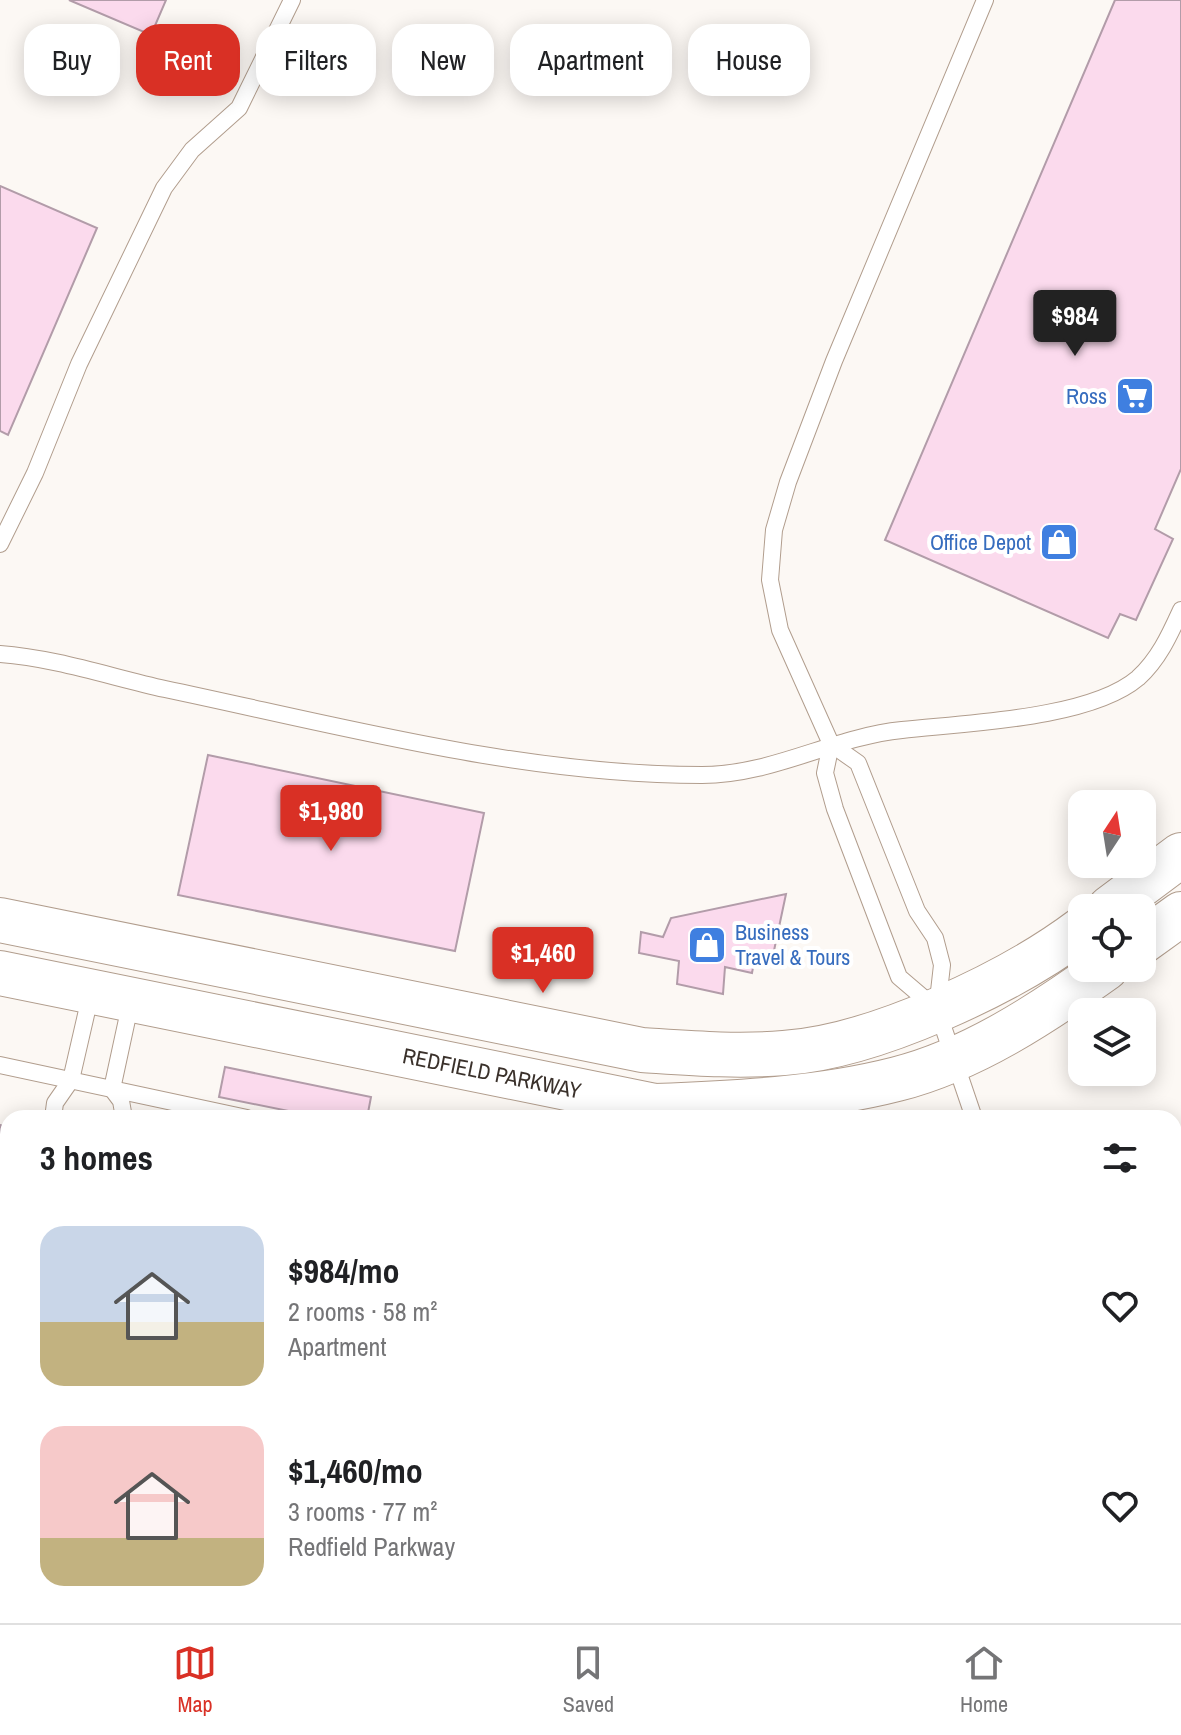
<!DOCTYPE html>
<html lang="en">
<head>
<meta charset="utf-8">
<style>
  :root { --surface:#fff; --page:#f2f2f2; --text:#202124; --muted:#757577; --line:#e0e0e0; --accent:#d93025 }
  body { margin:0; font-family:"Archivo Narrow",sans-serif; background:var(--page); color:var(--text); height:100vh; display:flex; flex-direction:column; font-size:30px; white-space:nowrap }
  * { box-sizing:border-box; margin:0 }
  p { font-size:26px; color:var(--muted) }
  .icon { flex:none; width:44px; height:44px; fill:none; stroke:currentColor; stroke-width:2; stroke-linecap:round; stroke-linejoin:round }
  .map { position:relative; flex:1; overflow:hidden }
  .drawer { position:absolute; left:0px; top:1110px; width:1182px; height:514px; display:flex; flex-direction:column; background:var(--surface); border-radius:24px 24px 0 0; box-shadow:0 4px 20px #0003 }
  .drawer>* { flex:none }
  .banner { position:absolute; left:24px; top:24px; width:1134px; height:72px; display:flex; gap:16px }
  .needle { width:52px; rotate:12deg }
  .buttons { position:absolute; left:1068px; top:790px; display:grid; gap:16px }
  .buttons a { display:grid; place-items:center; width:88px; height:88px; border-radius:16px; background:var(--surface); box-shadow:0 4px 20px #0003; font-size:40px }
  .price { position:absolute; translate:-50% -68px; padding:0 18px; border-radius:8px; background:var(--accent); color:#fff; font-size:26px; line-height:52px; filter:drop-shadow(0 2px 4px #0008) }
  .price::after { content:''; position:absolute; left:50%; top:48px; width:24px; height:18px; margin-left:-12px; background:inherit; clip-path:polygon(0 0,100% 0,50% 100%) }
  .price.active { background:#222; color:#fff }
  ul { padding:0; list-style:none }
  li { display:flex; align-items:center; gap:24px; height:200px; padding:0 40px }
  li span { display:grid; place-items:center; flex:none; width:224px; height:160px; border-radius:24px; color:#555 }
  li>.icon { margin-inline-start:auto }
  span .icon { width:96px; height:96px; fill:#fffc; stroke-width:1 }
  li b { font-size:34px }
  h2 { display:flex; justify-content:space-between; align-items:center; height:96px; padding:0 40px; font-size:34px }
  .chip { padding:0 28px; border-radius:24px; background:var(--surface); box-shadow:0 4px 20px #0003; font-size:28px; line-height:72px }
  .chip.active { background:var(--accent); color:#fff }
  .dock { display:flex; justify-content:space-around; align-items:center; height:112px; border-top:2px solid var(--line); background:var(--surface); font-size:22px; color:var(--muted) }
  .dock a { display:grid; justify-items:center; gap:4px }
  .dock .active { color:var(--accent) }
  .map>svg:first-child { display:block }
  .building { fill:#fbdaed; stroke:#b29ca9; stroke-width:2 }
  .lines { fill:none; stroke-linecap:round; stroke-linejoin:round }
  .lane-casing { stroke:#b19d8d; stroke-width:18 }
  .secondary-casing { stroke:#b19d8d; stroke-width:46 }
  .primary-casing { stroke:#b19d8d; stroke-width:46 }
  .lane { stroke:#fff; stroke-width:16 }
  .secondary { stroke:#fff; stroke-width:44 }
  .primary { stroke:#fff; stroke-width:44 }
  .labels { text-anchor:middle; stroke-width:8; stroke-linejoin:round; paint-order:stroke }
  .shop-label { font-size:22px; fill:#366cbe; stroke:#fff; text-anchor:end }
  .street-label { font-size:22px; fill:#3a312b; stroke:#fff }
</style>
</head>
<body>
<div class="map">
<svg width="1181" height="1623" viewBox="0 0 1181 1623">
  <rect width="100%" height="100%" fill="#fcf8f4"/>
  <g class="building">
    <path d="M69,0H166L151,35Z"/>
    <path d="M1115,0H1181V469L1155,529L1173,539L1136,620L1120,614L1108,638L885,540Z"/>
    <path d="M0,186L97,228L8,435L0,431Z"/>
    <path d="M208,755L484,813L455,951L178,895Z"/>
    <path d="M786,894L772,960L755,957L752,973L725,967L723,994L677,984L679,961L639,953L641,932L663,937L671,918Z"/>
    <path d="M225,1067L371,1097L367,1118H323L219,1097Z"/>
    <path d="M0,1125L4,1126L3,1132L8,1133L7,1177L0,1176Z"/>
    <path d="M0,1346L8,1348V1380L0,1378Z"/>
    <path d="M0,1382L8,1384V1466L3,1465L1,1475Z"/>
  </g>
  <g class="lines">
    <g class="lane-casing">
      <g id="lane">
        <path d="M0,544L35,473L79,364L164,188L192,150L239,108L292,0"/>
        <path d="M0,654C55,658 111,677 165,689C341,726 521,775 702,775C773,775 833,737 902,730C965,723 1090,719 1138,678C1159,659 1170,634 1181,610"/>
        <path d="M831,744L825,773L835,809L899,977L933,1006"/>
        <path d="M0,1065L247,1118"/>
        <path d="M53,1118L55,1103L71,1080L91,993"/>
        <path d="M124,1118L121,1101L112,1089L131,1001"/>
        <path d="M974,1118L937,1009L942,965L935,938L917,911L858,763L831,744L780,630L770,580L774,530L788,482L834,361L985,0"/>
        <path d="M0,1333L8,1334"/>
        <path d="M1174,1399L1181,1400"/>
        <path d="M605,1616L640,1623"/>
        <path d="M912,1623L913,1616"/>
      </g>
    </g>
    <g class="secondary-casing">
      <g id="secondary">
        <path d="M1110,908L1181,855"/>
        <path d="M0,920L642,1050C689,1053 736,1057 784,1053C874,1047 1010,983 1082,929"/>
        <path d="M1142,942L1181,914"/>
        <path id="s1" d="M0,973L655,1106C735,1103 819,1099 897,1079C972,1060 1043,1013 1106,968"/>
      </g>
    </g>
    <g class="primary-casing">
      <g id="primary">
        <path d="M0,1535L8,1537"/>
        <path d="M0,1569L8,1570"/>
        <path d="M0,1603L8,1605"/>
        <path d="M61,1616L95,1623"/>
        <path d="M401,1616L435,1623"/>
      </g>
    </g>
    <use href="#lane" class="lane"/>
    <use href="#secondary" class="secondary"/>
    <use href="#primary" class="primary"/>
  </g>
  <defs>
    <g id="supermarket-square" transform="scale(2)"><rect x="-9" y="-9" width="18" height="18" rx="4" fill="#3f7fe0" stroke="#fff"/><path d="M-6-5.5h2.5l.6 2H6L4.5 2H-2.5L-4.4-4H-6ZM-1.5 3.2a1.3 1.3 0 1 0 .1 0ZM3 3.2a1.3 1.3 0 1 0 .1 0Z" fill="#fff"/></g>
    <g id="shop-square" transform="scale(2)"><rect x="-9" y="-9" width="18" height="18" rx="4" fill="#3f7fe0" stroke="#fff"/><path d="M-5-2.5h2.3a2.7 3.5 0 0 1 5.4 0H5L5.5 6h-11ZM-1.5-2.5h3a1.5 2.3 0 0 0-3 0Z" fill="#fff"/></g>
  </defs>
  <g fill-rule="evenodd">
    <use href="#supermarket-square" x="1135" y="396"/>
    <use href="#shop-square" x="1059" y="542"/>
    <use href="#shop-square" x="707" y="945"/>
  </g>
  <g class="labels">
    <g class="shop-label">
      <text x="1107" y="404">Ross</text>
      <text x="1031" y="550">Office Depot</text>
      <text x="735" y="940" text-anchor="start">Business<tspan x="735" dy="25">Travel &amp; Tours</tspan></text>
    </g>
    <g class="street-label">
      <text dy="8" stroke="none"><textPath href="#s1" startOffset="502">REDFIELD PARKWAY</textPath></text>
    </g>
  </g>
</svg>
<div class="buttons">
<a><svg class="needle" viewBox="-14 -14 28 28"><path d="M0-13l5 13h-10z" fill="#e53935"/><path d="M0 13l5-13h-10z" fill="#757577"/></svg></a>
<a><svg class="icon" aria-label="locate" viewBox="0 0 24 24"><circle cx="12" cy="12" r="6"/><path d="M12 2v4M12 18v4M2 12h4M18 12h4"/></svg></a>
<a><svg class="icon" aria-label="layers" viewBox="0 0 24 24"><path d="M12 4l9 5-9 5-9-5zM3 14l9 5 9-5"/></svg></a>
</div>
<b class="price active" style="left:1075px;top:358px">$984</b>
<b class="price" style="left:331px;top:853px">$1,980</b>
<b class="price" style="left:543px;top:995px">$1,460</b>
<div class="banner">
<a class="chip">Buy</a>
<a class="chip active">Rent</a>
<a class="chip">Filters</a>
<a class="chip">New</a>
<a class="chip">Apartment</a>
<a class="chip">House</a>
</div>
<section class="drawer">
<h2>3 homes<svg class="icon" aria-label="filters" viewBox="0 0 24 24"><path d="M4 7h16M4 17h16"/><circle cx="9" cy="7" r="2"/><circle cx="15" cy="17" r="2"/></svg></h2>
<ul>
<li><span style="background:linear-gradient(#c9d6e8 60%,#c2b280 0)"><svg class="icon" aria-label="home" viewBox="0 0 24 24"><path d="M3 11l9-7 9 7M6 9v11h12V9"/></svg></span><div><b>$984/mo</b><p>2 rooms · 58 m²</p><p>Apartment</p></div><svg class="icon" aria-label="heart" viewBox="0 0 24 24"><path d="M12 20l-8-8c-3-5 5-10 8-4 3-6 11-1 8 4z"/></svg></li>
<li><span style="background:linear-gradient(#f6c9c9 70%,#c2b280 0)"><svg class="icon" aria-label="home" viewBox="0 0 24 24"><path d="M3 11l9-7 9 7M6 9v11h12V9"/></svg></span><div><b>$1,460/mo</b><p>3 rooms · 77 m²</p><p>Redfield Parkway</p></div><svg class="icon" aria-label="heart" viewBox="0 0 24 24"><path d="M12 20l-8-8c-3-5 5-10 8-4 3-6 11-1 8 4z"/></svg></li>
</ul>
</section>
</div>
<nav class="dock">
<a class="active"><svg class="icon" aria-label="map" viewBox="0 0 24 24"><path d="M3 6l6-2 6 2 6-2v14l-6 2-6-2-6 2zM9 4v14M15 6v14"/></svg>Map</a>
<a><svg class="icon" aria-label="saved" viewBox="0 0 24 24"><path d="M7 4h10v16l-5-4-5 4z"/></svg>Saved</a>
<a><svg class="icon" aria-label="home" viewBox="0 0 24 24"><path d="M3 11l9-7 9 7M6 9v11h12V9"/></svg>Home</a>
</nav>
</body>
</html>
